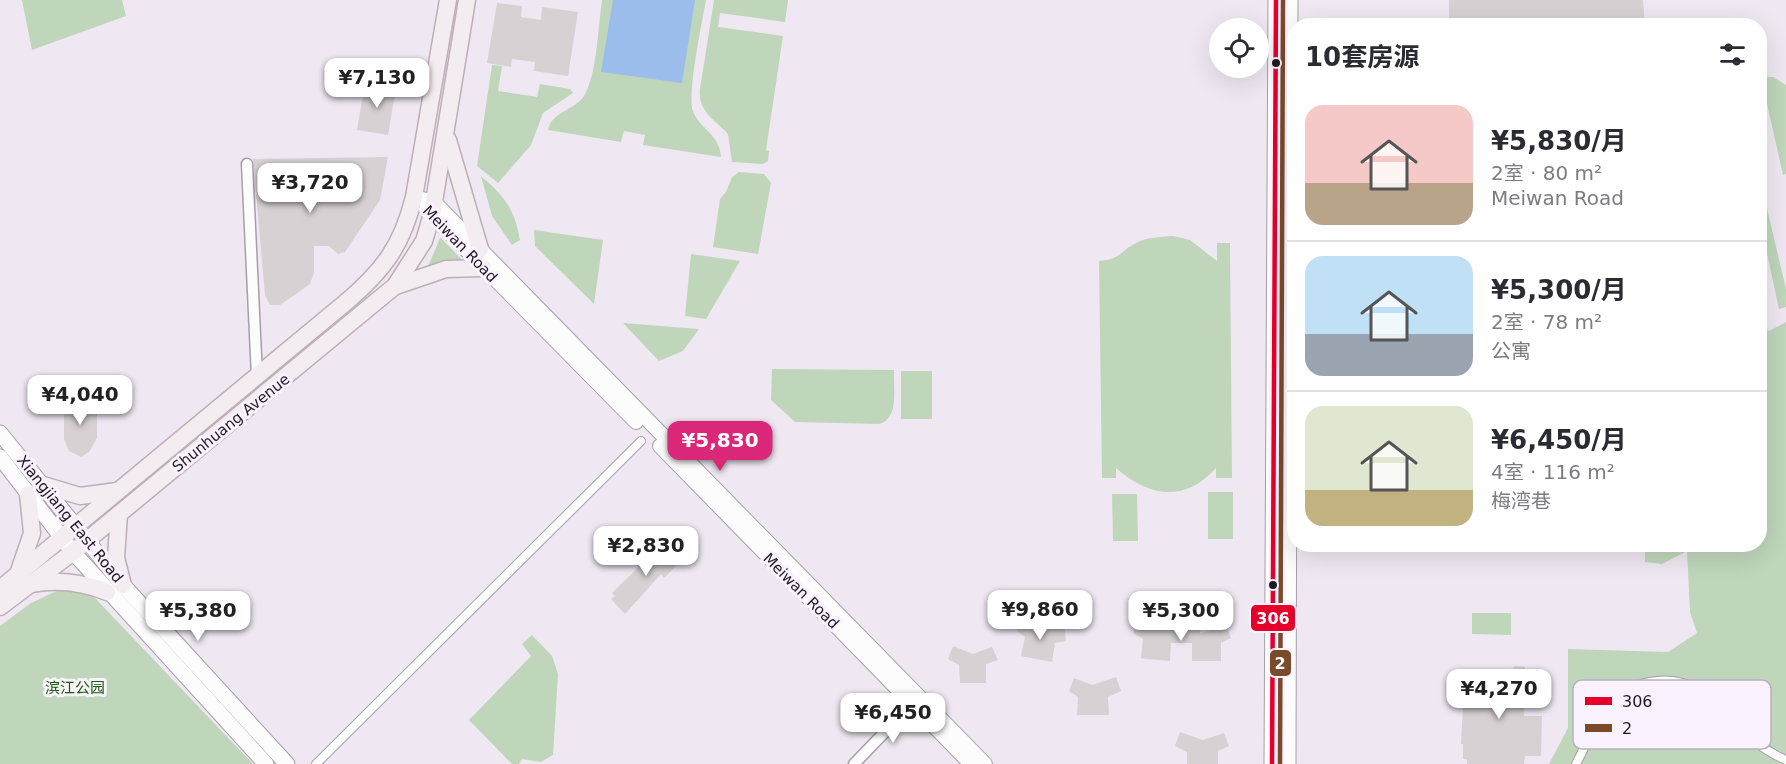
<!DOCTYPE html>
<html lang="zh">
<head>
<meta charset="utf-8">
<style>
  :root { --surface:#fff; --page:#f7f7f7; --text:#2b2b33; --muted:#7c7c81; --line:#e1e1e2; --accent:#db2777 }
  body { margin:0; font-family:"DejaVu Sans","Noto Sans SC",sans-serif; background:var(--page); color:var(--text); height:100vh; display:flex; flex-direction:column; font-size:22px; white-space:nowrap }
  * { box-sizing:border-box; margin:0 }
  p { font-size:20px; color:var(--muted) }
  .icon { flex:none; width:33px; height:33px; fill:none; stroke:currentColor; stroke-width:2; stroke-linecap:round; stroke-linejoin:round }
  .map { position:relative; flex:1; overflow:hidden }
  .panel { position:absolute; left:1287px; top:18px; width:480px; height:534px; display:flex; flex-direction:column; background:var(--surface); border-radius:24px; box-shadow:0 6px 24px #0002 }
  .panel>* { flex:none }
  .buttons { position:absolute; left:1209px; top:18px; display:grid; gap:12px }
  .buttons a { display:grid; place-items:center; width:60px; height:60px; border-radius:50%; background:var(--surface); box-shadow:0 6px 24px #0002; font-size:30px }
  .price { position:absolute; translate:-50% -51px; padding:0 14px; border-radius:12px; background:#fff; color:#222; font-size:20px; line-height:39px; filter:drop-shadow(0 2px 3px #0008) }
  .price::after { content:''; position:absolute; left:50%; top:36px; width:18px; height:14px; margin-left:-9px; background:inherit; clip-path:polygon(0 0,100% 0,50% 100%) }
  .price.on { background:var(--accent); color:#fff }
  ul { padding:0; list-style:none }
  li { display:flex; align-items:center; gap:18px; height:150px; padding:0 18px }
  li+li { border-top:2px solid var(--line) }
  li span { display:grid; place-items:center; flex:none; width:168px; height:120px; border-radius:18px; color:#555 }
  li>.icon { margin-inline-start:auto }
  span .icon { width:72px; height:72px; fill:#fffc; stroke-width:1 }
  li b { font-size:26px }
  h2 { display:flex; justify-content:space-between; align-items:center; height:72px; padding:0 18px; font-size:26px }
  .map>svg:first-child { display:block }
  .green { fill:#bfd6bb }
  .water { fill:#9abdec }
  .building { fill:#d7d1d3 }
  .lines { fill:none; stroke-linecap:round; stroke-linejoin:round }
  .pedestrian-casing { stroke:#a5a0a7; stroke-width:10 }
  .minor-casing { stroke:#a5a0a7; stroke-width:13 }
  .tertiary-casing { stroke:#a5a0a7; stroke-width:16 }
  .secondary-casing { stroke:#a5a0a7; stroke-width:17 }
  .primary-casing { stroke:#bdaeb8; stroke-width:19 }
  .pedestrian { stroke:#fdfcfd; stroke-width:8 }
  .minor { stroke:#fdfcfd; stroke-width:10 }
  .tertiary { stroke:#fdfcfd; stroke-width:14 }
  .secondary { stroke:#fdfcfd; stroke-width:15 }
  .primary { stroke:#f3ecf0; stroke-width:16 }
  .bus-1-casing { stroke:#faf2ff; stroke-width:9 }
  .bus-2-casing { stroke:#faf2ff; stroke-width:9 }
  .bus-1 { stroke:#e4002b; stroke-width:4.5 }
  .bus-2 { stroke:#7a4b2a; stroke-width:4.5 }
  .bus-dot { fill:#201b22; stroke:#faf2ff; stroke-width:2 }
  .labels { text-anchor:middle; stroke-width:6; stroke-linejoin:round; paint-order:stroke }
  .street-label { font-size:15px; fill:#201b22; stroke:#faf2ff }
  .park-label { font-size:15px; fill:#135e00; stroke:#faf2ff }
  .key { fill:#faf2ff; stroke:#b9b2bd; stroke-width:1.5 }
  .key-label { font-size:16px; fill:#201b22 }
  .line-badge { stroke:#faf2ff; stroke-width:2 }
  .badge-label { font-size:16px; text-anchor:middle; font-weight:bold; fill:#fff }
</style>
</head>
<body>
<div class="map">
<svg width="1786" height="764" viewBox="0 0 1786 764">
  <rect width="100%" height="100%" fill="#efe8f2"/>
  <g class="green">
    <path d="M22,0H122L126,16L32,50Z"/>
    <path d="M602,0H706C702,22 687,94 693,111C700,130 720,134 721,157L643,145L645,135L624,131L621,142L548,130C552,111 574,111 584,96C597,75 598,26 602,0Z"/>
    <path d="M714,0H788L785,22L720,13L718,27L783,36L766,150L769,151L768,161L763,164L732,162L728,134C714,119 698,112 700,89Z"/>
    <path d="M492,65L502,66L498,91L537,97L540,84L570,89L573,93L543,113L531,145L498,183L477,166Z"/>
    <path d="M1761,77H1773L1786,85V174L1783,175Z"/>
    <path d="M739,172L764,174L771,183L758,254L713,247L720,199L726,192L732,177Z"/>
    <path d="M481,176C505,197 514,208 520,240L512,245L492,216Z"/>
    <path d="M1762,187L1786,289V307L1779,309L1760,221V188Z"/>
    <path d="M534,230L603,240L594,304L535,246Z"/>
    <path d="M1173,236L1190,240L1217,261V243H1230L1232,478H1216V468C1185,503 1149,497 1116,468V478H1102L1099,261C1122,259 1119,251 1138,242C1149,237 1161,237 1173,236Z"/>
    <path d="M441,238L462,260L427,269L440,238Z"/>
    <path d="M691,254L740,261L706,319L685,316Z"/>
    <path d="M1786,322V764H1549L1568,728V649L1668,652L1697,633L1690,612L1687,551L1662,564L1645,562V545L1760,544V333L1766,328L1769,331Z"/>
    <path d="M623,323L699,329L683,351L659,361Z"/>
    <path d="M772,369L894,370C893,387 900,419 879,424L795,422L771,400Z"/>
    <rect x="901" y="371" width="31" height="48"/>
    <rect x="1208" y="492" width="25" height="47"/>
    <path d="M1112,494H1137L1138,541H1113Z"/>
    <path d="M63,588L94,597L253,764H0V626L31,603Z"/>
    <path d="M1472,613H1511V635L1472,634Z"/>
    <path d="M532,635L552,656L558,674L553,755L541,762L522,759L519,764H512L469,720L531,656L522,644Z"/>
  </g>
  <path class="water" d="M613,0H695L682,83L601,72Z"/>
  <g class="building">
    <path d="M1449,0H1643L1645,26H1449Z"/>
    <path d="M497,3L522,6L521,17L541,20L542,7L578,12L568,76L534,71L535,62L512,59L511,67L487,63Z"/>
    <path d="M365,83L396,88L388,135L357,130Z"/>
    <path d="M388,157L380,200L345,252L338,254L329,246H314V273L310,284L280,305H270L265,295L253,159Z"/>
    <path d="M68,400L97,401V438L89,452L81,457L69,451L64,439V411Z"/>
    <path d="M663,543L666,546L668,544L683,559L664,578L661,574L625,614L611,599L615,596L612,593Z"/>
    <path d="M1024,619L1042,629L1064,626L1066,641L1055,643L1052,662L1021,656L1025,637L1017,631Z"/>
    <path d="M1139,620L1159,628L1200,630V634L1226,624L1231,638L1221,643V661H1192V643H1171L1170,661L1146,659L1141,658L1143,639L1133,633Z"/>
    <path d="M953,646L973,654L992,647L998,660L986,664V683H960L959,665L948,659Z"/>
    <path d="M1514,666L1525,667L1524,716H1542L1541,756H1525L1524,764H1467V759H1463V744H1461L1463,706H1467L1468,670L1514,671Z"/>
    <path d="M1116,677L1121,691L1108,697L1109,715H1077L1078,697L1069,691L1074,678L1092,685Z"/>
    <path d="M1180,732L1203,740L1224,733L1229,746L1218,751V764H1187V752L1175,746Z"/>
  </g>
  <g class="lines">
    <g class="pedestrian-casing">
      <g id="pedestrian">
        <path d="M316,764L641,441"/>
        <path d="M1576,764C1597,724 1607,686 1657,681C1672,679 1689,683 1701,692C1732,715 1748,744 1786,760"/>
      </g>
    </g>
    <g class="minor-casing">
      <g id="minor">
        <path d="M247,164L257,377"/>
        <path d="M854,764L912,704"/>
      </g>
    </g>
    <g class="tertiary-casing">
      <g id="tertiary">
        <path d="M414,197L434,202L985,764"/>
        <path d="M426,209L636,422"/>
        <path d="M660,446L971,764"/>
      </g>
    </g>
    <g class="secondary-casing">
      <g id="secondary">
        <path d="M0,433L123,585L287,764"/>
        <path d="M0,457L73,552L266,764"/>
        <path d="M1272,764L1276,0"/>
        <path d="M1288,764L1290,0"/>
      </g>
    </g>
    <g class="primary-casing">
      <g id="primary">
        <path d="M448,140L480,249"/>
        <path d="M396,286L446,269L483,268"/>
        <path d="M40,484L80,496L117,491"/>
        <path d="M119,514L116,558L123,585"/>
        <path d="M19,571L32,533L28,494"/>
        <path d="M32,584C59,579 82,582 107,592"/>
        <path d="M0,589L345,303C383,271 402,246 414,197L448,0"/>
        <path d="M0,607L73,552L395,286L424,241L432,214L467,0"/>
      </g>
    </g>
    <use href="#pedestrian" class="pedestrian"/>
    <use href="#minor" class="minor"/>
    <use href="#tertiary" class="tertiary"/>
    <use href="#secondary" class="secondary"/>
    <use href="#primary" class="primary"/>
    <g class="bus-1-casing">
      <path id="bus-1" d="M1272,764L1276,0"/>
    </g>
    <g class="bus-2-casing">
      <path id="bus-2" d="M1280,764L1283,0"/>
    </g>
    <use href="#bus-1" class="bus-1"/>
    <use href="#bus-2" class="bus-2"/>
  </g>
  <g class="bus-dot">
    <circle cx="1276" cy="63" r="5"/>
    <circle cx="1273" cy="585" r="5"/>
  </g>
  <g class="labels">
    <g class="street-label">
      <text transform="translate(460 244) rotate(46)" y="5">Meiwan Road</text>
      <text transform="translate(231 423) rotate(-39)" y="5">Shunhuang Avenue</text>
      <text transform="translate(70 519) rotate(51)" y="5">Xiangjiang East Road</text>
      <text transform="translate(801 591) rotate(45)" y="5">Meiwan Road</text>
    </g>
    <g class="park-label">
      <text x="75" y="693">滨江公园</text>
    </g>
  </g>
  <rect x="1573" y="680" width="198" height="69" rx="9" class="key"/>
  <rect x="1585" y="697" width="27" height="8" fill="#e4002b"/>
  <rect x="1585" y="724" width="27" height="8" fill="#7a4b2a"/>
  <g class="key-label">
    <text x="1622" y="707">306</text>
    <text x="1622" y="734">2</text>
  </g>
  <g class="line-badge">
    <rect x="1250" y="604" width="46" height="28" rx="6" fill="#e4002b"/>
    <rect x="1269" y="649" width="23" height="28" rx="6" fill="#7a4b2a"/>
  </g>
  <g class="badge-label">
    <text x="1273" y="624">306</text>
    <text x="1280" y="669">2</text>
  </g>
</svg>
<div class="buttons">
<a><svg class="icon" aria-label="locate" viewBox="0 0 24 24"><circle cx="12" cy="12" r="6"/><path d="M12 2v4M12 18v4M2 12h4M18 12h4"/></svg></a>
</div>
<b class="price" style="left:377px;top:109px">¥7,130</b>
<b class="price" style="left:310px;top:214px">¥3,720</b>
<b class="price" style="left:80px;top:426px">¥4,040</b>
<b class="price on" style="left:720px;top:472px">¥5,830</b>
<b class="price" style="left:646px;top:577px">¥2,830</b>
<b class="price" style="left:1040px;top:641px">¥9,860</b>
<b class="price" style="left:198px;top:642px">¥5,380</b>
<b class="price" style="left:1181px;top:642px">¥5,300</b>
<b class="price" style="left:1499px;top:720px">¥4,270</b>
<b class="price" style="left:893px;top:744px">¥6,450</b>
<section class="panel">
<h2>10套房源<svg class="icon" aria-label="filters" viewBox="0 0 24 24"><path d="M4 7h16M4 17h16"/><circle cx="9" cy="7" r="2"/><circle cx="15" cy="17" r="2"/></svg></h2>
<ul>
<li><span style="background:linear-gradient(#f6c9c9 65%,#b9a48a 0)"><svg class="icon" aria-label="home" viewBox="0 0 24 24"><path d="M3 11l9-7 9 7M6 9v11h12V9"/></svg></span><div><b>¥5,830/月</b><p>2室 · 80 m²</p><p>Meiwan Road</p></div></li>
<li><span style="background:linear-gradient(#bfe0f5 65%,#9aa5b1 0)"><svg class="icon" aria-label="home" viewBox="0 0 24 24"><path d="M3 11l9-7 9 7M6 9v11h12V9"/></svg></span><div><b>¥5,300/月</b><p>2室 · 78 m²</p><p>公寓</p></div></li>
<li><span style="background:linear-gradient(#dfe7d0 70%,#c2b280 0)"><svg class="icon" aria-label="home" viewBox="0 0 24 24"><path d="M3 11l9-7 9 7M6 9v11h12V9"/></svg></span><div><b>¥6,450/月</b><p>4室 · 116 m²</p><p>梅湾巷</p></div></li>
</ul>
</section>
</div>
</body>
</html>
